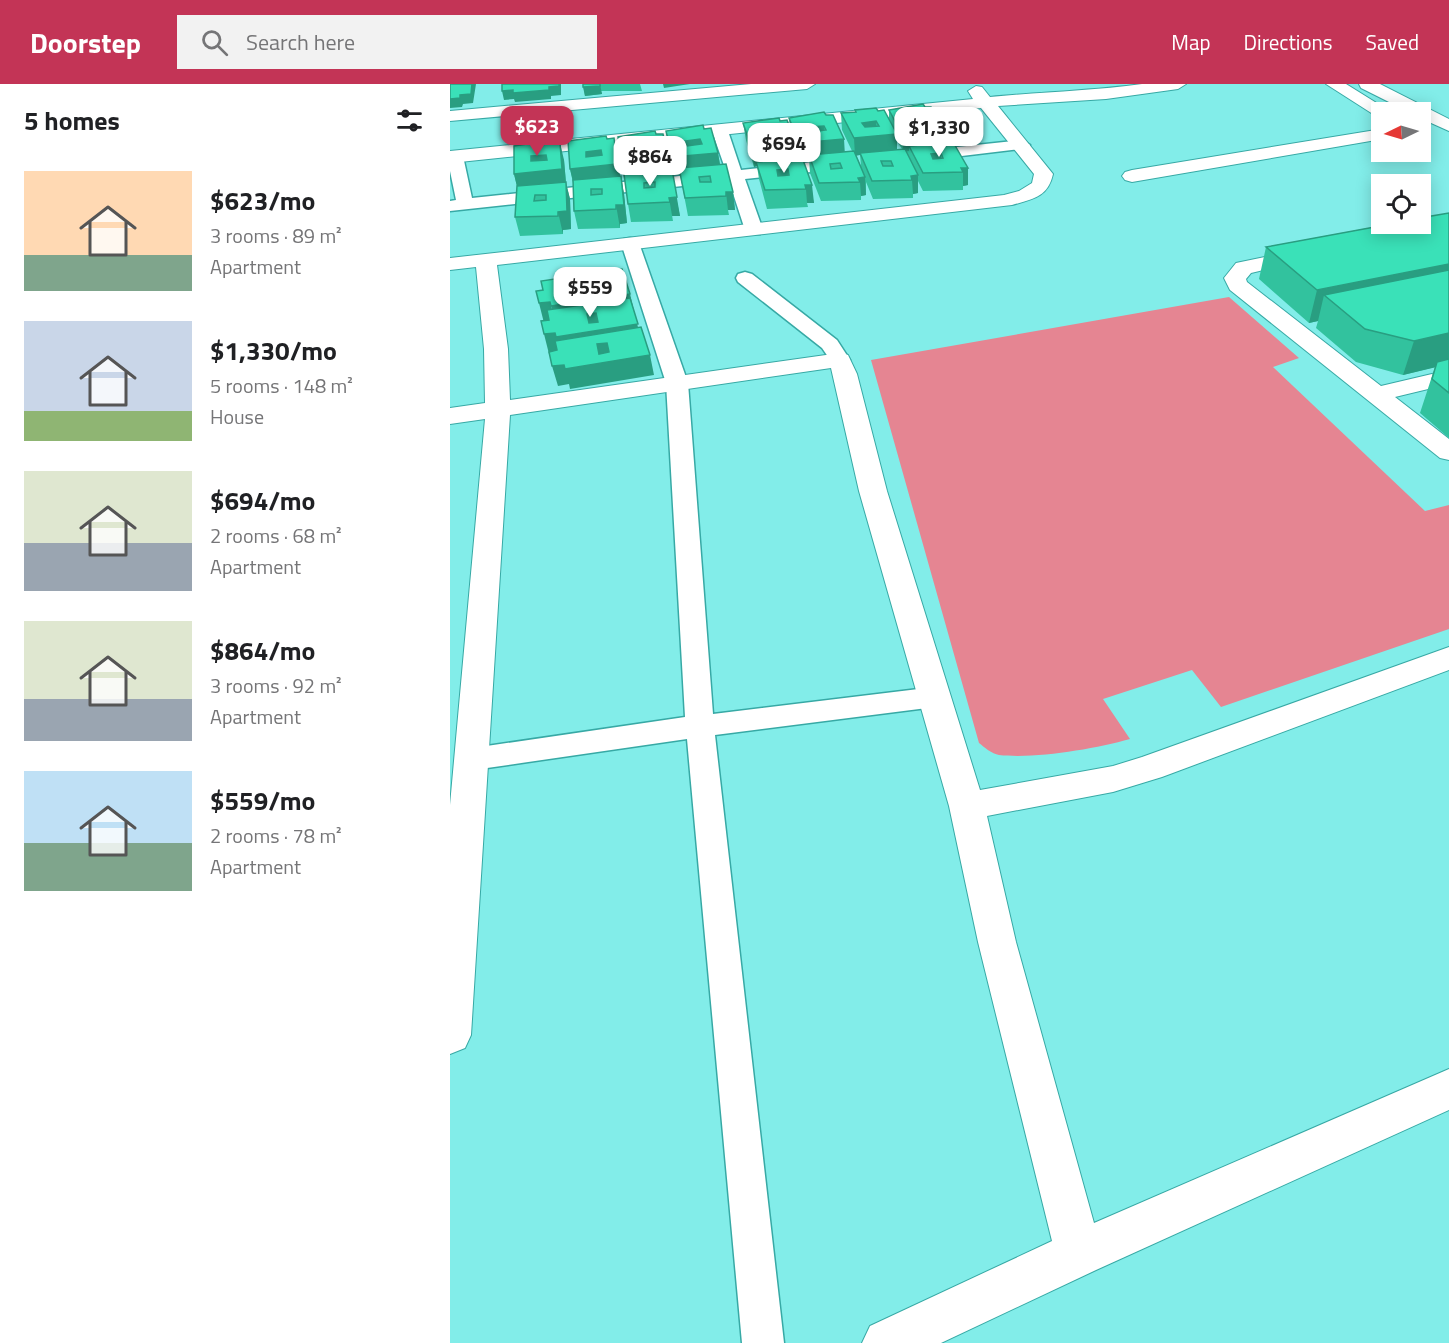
<!DOCTYPE html>
<html lang="en">
<head>
<meta charset="utf-8">
<style>
  :root { --surface:#fff; --page:#f2f2f2; --text:#202124; --muted:#757577; --accent:#c33456 }
  body { margin:0; font-family:"Titillium Web",sans-serif; background:var(--page); color:var(--text); height:100vh; display:flex; flex-direction:column; font-size:22px; white-space:nowrap }
  * { box-sizing:border-box; margin:0 }
  p { font-size:20px; color:var(--muted) }
  .icon { flex:none; width:33px; height:33px; fill:none; stroke:currentColor; stroke-width:2; stroke-linecap:round; stroke-linejoin:round }
  .map { position:relative; flex:1; overflow:hidden }
  .drawer { display:flex; flex-direction:column; background:var(--surface); width:450px }
  .drawer>* { flex:none }
  .needle { width:39px; rotate:265deg }
  .tools { position:absolute; left:921px; top:18px; display:grid; gap:12px }
  .tools a { display:grid; place-items:center; width:60px; height:60px; border-radius:0px; background:var(--surface); box-shadow:0 3px 15px #0003; font-size:30px }
  .price { position:absolute; translate:-50% -51px; padding:0 14px; border-radius:12px; background:#fff; color:#222; font-size:20px; line-height:39px; filter:drop-shadow(0 2px 3px #0008) }
  .price::after { content:''; position:absolute; left:50%; top:36px; width:18px; height:14px; margin-left:-9px; background:inherit; clip-path:polygon(0 0,100% 0,50% 100%) }
  .price.selected { background:var(--accent); color:#fff }
  ul { padding:0; list-style:none }
  li { display:flex; align-items:center; gap:18px; height:150px; padding:0 24px }
  li span { display:grid; place-items:center; flex:none; width:168px; height:120px; border-radius:0px; color:#555 }
  li>.icon { margin-inline-start:auto }
  span .icon { width:72px; height:72px; fill:#fffc; stroke-width:1 }
  li b { font-size:26px }
  h2 { display:flex; justify-content:space-between; align-items:center; height:72px; padding:0 24px; font-size:26px }
  header { display:flex; align-items:center; gap:36px; box-sizing:border-box; height:84px; padding:0 30px; background:var(--accent); color:#fff }
  header strong { font-size:28px }
  nav { display:flex; gap:33px; margin-inline-start:auto; font-size:21px }
  .search { width:420px; height:54px; background:var(--page); display:flex; align-items:center; gap:15px; box-sizing:border-box; padding:0 21px; border-radius:0px; color:var(--muted); font-size:22px }
  main { display:flex; flex:1; min-height:0 }
  .map>svg:first-child { display:block }
  .green { fill:#e58592 }
  .lines { fill:none; stroke-linecap:round; stroke-linejoin:round }
  .service-casing { stroke:#37a9a5; stroke-width:3 }
  .minor-casing { stroke:#37a9a5; stroke-width:2 }
  .service { fill:#fff; fill-rule:evenodd }
  .minor { fill:#fff; fill-rule:evenodd }
  .wall { fill:#32c29e; fill-rule:evenodd }
  .shaded-wall { fill:#299e81 }
  .building { fill:#3ae1b8; stroke:#299e81; stroke-width:1.5; fill-rule:evenodd }
</style>
</head>
<body>
<header>
<strong>Doorstep</strong>
<div class="search"><svg class="icon" aria-label="search" viewBox="0 0 24 24"><circle cx="10" cy="10" r="6"/><path d="M15 15l6 6"/></svg>Search here</div>
<nav><a>Map</a><a>Directions</a><a>Saved</a></nav>
</header>
<main>
<section class="drawer">
<h2>5 homes<svg class="icon" aria-label="filters" viewBox="0 0 24 24"><path d="M4 7h16M4 17h16"/><circle cx="9" cy="7" r="2"/><circle cx="15" cy="17" r="2"/></svg></h2>
<ul>
<li><span style="background:linear-gradient(#ffd9b3 70%,#7fa58c 0)"><svg class="icon" aria-label="home" viewBox="0 0 24 24"><path d="M3 11l9-7 9 7M6 9v11h12V9"/></svg></span><div><b>$623/mo</b><p>3 rooms · 89 m²</p><p>Apartment</p></div></li>
<li><span style="background:linear-gradient(#c9d6e8 75%,#8fb573 0)"><svg class="icon" aria-label="home" viewBox="0 0 24 24"><path d="M3 11l9-7 9 7M6 9v11h12V9"/></svg></span><div><b>$1,330/mo</b><p>5 rooms · 148 m²</p><p>House</p></div></li>
<li><span style="background:linear-gradient(#dfe7d0 60%,#9aa5b1 0)"><svg class="icon" aria-label="home" viewBox="0 0 24 24"><path d="M3 11l9-7 9 7M6 9v11h12V9"/></svg></span><div><b>$694/mo</b><p>2 rooms · 68 m²</p><p>Apartment</p></div></li>
<li><span style="background:linear-gradient(#dfe7d0 65%,#9aa5b1 0)"><svg class="icon" aria-label="home" viewBox="0 0 24 24"><path d="M3 11l9-7 9 7M6 9v11h12V9"/></svg></span><div><b>$864/mo</b><p>3 rooms · 92 m²</p><p>Apartment</p></div></li>
<li><span style="background:linear-gradient(#bfe0f5 60%,#7fa58c 0)"><svg class="icon" aria-label="home" viewBox="0 0 24 24"><path d="M3 11l9-7 9 7M6 9v11h12V9"/></svg></span><div><b>$559/mo</b><p>2 rooms · 78 m²</p><p>Apartment</p></div></li>
</ul>
</section>
<div class="map">
<svg width="999" height="1259" viewBox="0 0 999 1259">
  <rect width="100%" height="100%" fill="#82ede9"/>
  <path class="green" d="M779,213L849,274L823,283L975,427L999,421V545L771,623L742,586L653,615L680,655C644,665 586,675 549,671C542,670 534,663 529,659L421,276Z"/>
  <g class="lines">
    <g class="service-casing">
      <g id="service">
        <path d="M270,42L278,47L291,86L398,74L406,79L398,84L295,95L313,146L310,150H298L295,146L279,97L0,127V117L6,116L0,87V68L11,69L13,72L22,114L276,87L262,47Z"/>
        <path d="M572,56L580,61L578,64L470,77L462,72L470,67Z"/>
        <path d="M180,154L186,155L189,159L238,299L263,630L485,603L495,606L499,613L495,620L485,623L265,651L334,1259H292L237,655L23,686L13,683L8,675L13,667L23,664L235,633L216,299L171,159L174,155Z"/>
        <path d="M295,188L302,190L387,256L400,276L397,280L390,282L383,280L372,264L288,198L286,194L288,190Z"/>
      </g>
    </g>
    <g class="minor-casing">
      <g id="minor">
        <path d="M301,0H365L357,5L0,37V27Z"/>
        <path d="M692,0H736L728,5L656,15L548,22L603,90C598,113 583,115 562,121L47,181L58,265L60,316L390,269L398,271L407,290L437,407L530,706L663,682L692,673L999,563V586L712,693L663,708L537,732L566,858L644,1139L999,985V1026L646,1186L491,1259H412L420,1242L602,1157L528,858L499,722L409,407L381,284L60,331L21,951L15,964L0,970V721L35,335L0,340V324L35,319L34,265L26,183L0,186V174L554,111L569,107L582,99L584,90L531,24L0,79V67L523,15L518,7L526,2L532,3L540,13C591,8 641,7 692,0Z"/>
        <path d="M876,0H896L941,28H932V33L926,32Z"/>
        <path d="M909,0H930L999,35V47L970,34V28H959L911,4Z"/>
        <path d="M932,45V55L682,98L675,96L672,92L675,88L682,86Z"/>
        <path d="M858,164L865,166L869,170L865,174L801,189L796,195L797,198L931,302L999,286V300L945,313L999,355V376L990,374L780,206L774,194L786,179Z"/>
      </g>
    </g>
    <use href="#service" class="service"/>
    <use href="#minor" class="minor"/>
  </g>
  <g class="wall">
    <path d="M133,0H190L192,7H151L152,10L135,12Z"/>
    <path d="M473,20L496,58H503L518,101L513,102V106L473,107L468,97V109L463,110V114L423,115L416,98V111L411,112V116L371,117L360,89L359,75L353,76L364,119H357L358,123L317,125L309,95L307,82L304,83L296,56L293,39L330,37L340,45L339,34L376,31L394,55V68L402,67L392,46L391,29L405,28V26L428,27L439,35V26ZM447,57L452,65H447ZM406,71H410L411,82Z"/>
    <path d="M254,45L268,69L270,81L283,108L285,126H278L279,131L238,132L230,90L225,91L216,47Z"/>
    <path d="M206,50L220,85L230,132H222L223,137L181,138L178,120Z"/>
    <path d="M164,54L170,92L174,110L177,139L170,140V144L128,145L124,127L123,97L120,85L157,55Z"/>
    <path d="M104,59L114,76L116,99L120,115L121,145L113,146V150L70,152L65,133L67,102L64,90Z"/>
    <path d="M999,129V354L970,329L985,283L953,291L906,278L866,244L868,237L859,239L809,195L816,163Z"/>
  </g>
  <g class="shaded-wall">
    <path d="M22,0H26L23,19L13,20L12,23L0,24V15L10,11Z"/>
    <path d="M109,0H111V11L101,12V15L65,18L64,15L54,16L52,7L99,3Z"/>
    <path d="M150,0L152,10L135,12L133,3Z"/>
    <path d="M213,0H240L214,4Z"/>
    <path d="M474,34V48L496,46V63L459,62V67L453,68L452,50L460,35Z"/>
    <path d="M426,37L427,52L447,50V67L410,69V71L405,72L404,54L412,39Z"/>
    <path d="M374,42L375,56L394,55L395,72L359,71V75L351,76L349,59L359,43Z"/>
    <path d="M328,48L329,63L347,61L348,78H306L307,82L304,83L302,65L313,49Z"/>
    <path d="M164,54L167,72L171,98L124,103L120,85L136,68Z"/>
    <path d="M250,55L268,69L271,86L225,91L222,73L235,57Z"/>
    <path d="M110,59L114,76L116,99L120,115L121,145L113,146V150L108,128L116,102L68,107L64,90L81,77V72Z"/>
    <path d="M201,62L218,75L221,93L175,98L171,80L186,63Z"/>
    <path d="M491,69V87L481,88V70Z"/>
    <path d="M511,84H518V101L513,102V88Z"/>
    <path d="M222,85L230,132H222L223,137L219,114Z"/>
    <path d="M338,85L339,103L329,104L327,86Z"/>
    <path d="M468,91V109L463,110L462,96L461,92Z"/>
    <path d="M171,92L174,110L177,139L170,140V144L166,121Z"/>
    <path d="M415,93L416,111L411,112L410,98L408,94Z"/>
    <path d="M355,101H362L364,119H357L356,105Z"/>
    <path d="M276,108H283L285,126H278Z"/>
    <path d="M999,180V210L874,211L868,237L859,239L867,206Z"/>
    <path d="M140,199L180,210L192,260L200,271L204,291L120,305L119,300L108,302L102,282L114,281L151,279L99,270L94,250L106,241L101,222L131,200Z"/>
    <path d="M100,218L105,237L94,239L89,219Z"/>
    <path d="M999,249V280L953,291L964,257Z"/>
  </g>
  <g class="building">
    <path d="M0,0H22L21,10L10,11V14L0,15Z"/>
    <path d="M52,0H109V2L99,3V6L63,9V6L52,7Z"/>
    <path d="M133,0H150V2L133,3Z"/>
    <path d="M473,20L475,23H481L496,46L452,50L439,26ZM474,34L477,38L463,39L460,35Z"/>
    <path d="M426,24L428,27L434,26L447,50L404,54L391,29L406,28L405,26ZM426,37L429,42L415,43L412,39Z"/>
    <path d="M374,28L376,31H383L394,55L349,59L339,34ZM374,42L376,46L362,48L359,43Z"/>
    <path d="M329,34L330,37L337,36L347,61L302,65L293,39ZM328,48L329,52L315,54L313,49Z"/>
    <path d="M253,41L254,45L261,44L268,69L222,73L216,47ZM250,55L252,60L237,62L235,57Z"/>
    <path d="M205,47L206,50H213L218,75L171,80L168,53ZM201,62L202,66L187,68L186,63Z"/>
    <path d="M156,52L157,55L164,54L167,80L120,85L118,57ZM151,66L152,71L136,73V68Z"/>
    <path d="M103,56V59H110L112,85L64,90V62ZM96,71L97,76L81,77V72Z"/>
    <path d="M503,58L518,84H511L513,88L473,89L459,62ZM491,69L493,74L483,75L481,70Z"/>
    <path d="M455,65L468,91L461,92L462,96L422,97L410,69ZM431,77H441L443,82H433Z"/>
    <path d="M404,67L415,93L408,94L410,98L369,99L359,71ZM390,79L392,84L381,85L380,80Z"/>
    <path d="M352,73L362,101H355L356,105L315,106L306,78ZM338,85L339,91L328,92L327,86Z"/>
    <path d="M276,80L283,108H276V112L235,114L229,84ZM260,92L261,98H250L249,93Z"/>
    <path d="M222,85L227,113L219,114L220,118L178,120L174,90ZM205,98V103L194,104V99Z"/>
    <path d="M171,92L174,121H166V125L124,127L123,96ZM141,105H152V110L141,111Z"/>
    <path d="M116,98L117,127L108,128V132L65,133L67,102ZM85,111H96V116L84,117Z"/>
    <path d="M999,129V180L867,206L816,163L941,140H970V134Z"/>
    <path d="M172,185L180,210L101,222L100,218L89,219L86,207L93,206L91,197ZM140,199L142,208L133,209L131,200Z"/>
    <path d="M999,186V249L964,257L915,245L874,211Z"/>
    <path d="M180,214L188,240L106,253L105,249L94,250L91,237L99,236L97,226ZM146,229L148,238L139,239L137,230Z"/>
    <path d="M191,243L200,271L115,285L114,281L102,282L99,268L107,266L105,257ZM157,259L159,268L149,270L147,260Z"/>
    <path d="M999,275V309L982,295L987,278Z"/>
  </g>
</svg>
<div class="tools">
<a><svg class="needle" viewBox="-14 -14 28 28"><path d="M0-13l5 13h-10z" fill="#e53935"/><path d="M0 13l5-13h-10z" fill="#757577"/></svg></a>
<a><svg class="icon" aria-label="locate" viewBox="0 0 24 24"><circle cx="12" cy="12" r="6"/><path d="M12 2v4M12 18v4M2 12h4M18 12h4"/></svg></a>
</div>
<b class="price selected" style="left:87px;top:73px">$623</b>
<b class="price" style="left:489px;top:74px">$1,330</b>
<b class="price" style="left:334px;top:90px">$694</b>
<b class="price" style="left:200px;top:103px">$864</b>
<b class="price" style="left:140px;top:234px">$559</b>
</div>
</main>
</body>
</html>
